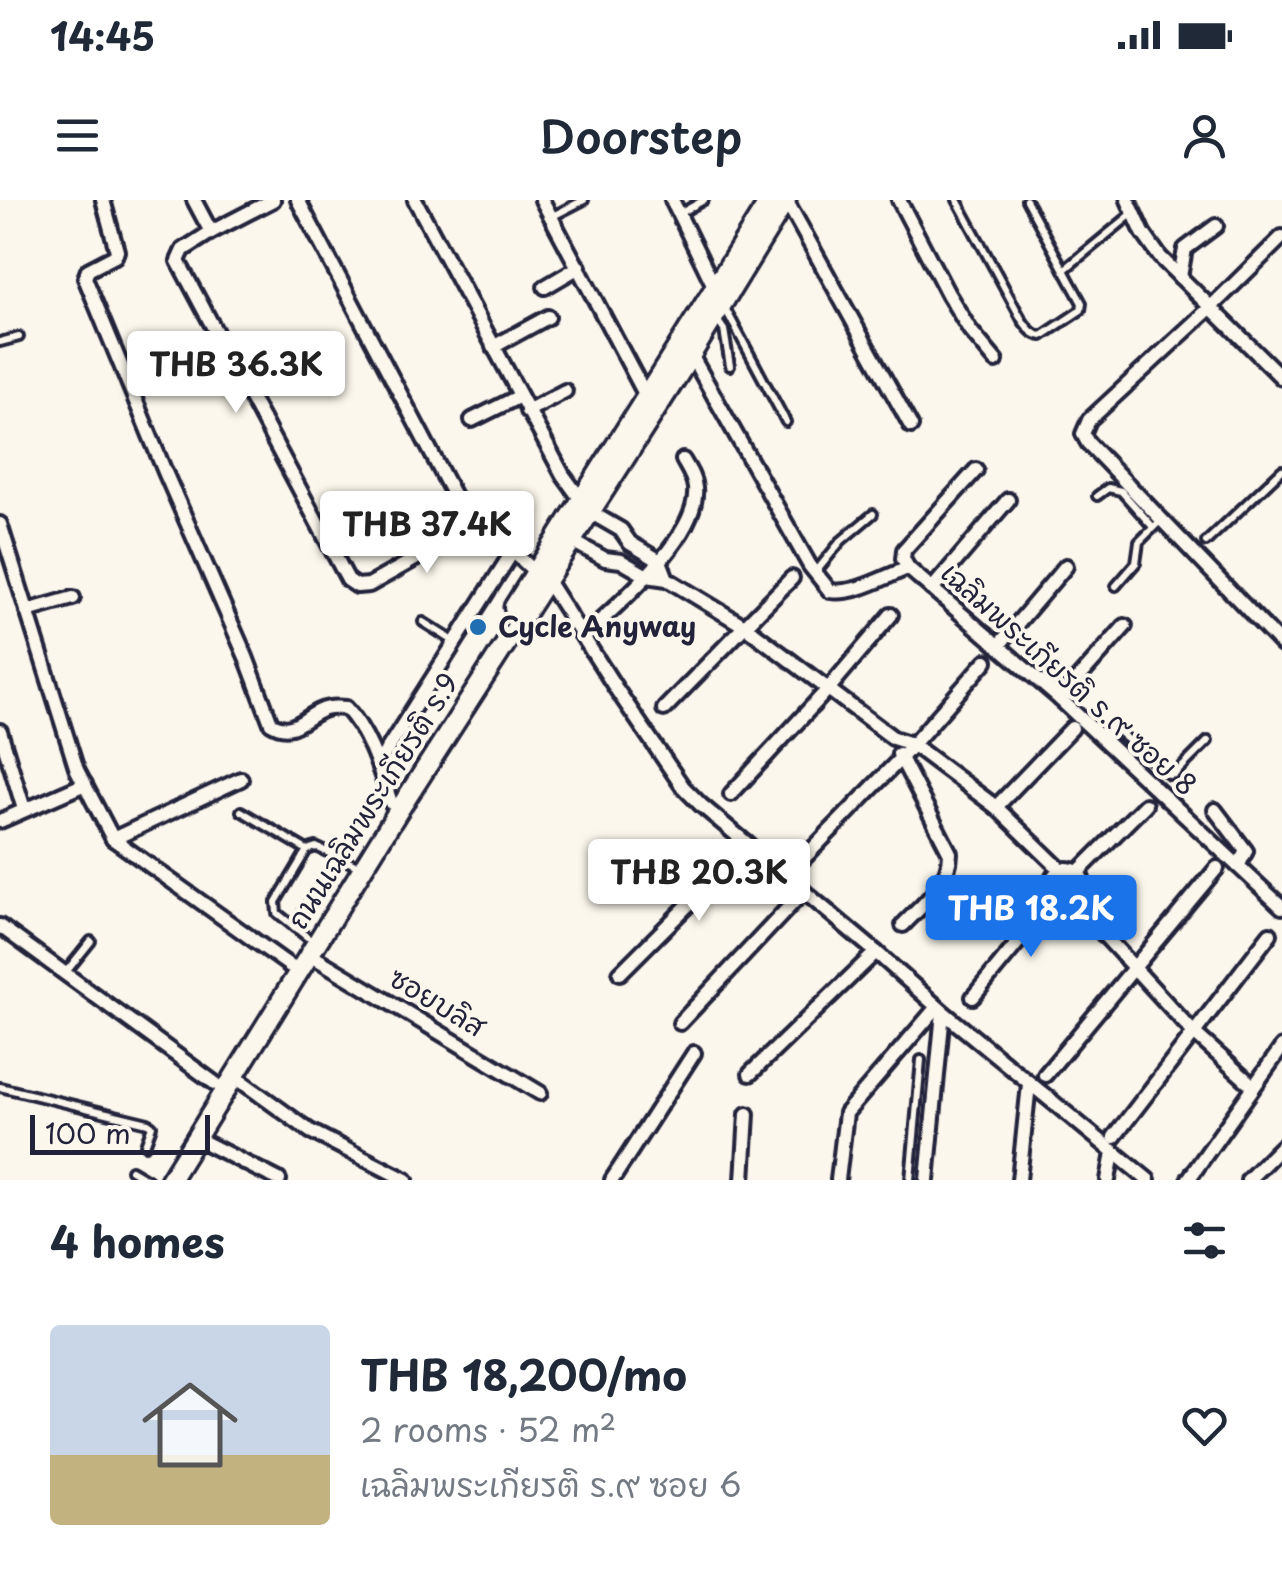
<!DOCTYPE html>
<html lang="en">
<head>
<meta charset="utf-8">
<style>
  :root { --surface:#fff; --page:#f6f6f7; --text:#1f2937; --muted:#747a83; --line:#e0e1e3; --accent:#1a73e8 }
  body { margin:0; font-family:"Playpen Sans","Playpen Sans Thai",sans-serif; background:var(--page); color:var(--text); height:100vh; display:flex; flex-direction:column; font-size:38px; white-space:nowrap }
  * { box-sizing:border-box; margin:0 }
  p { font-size:32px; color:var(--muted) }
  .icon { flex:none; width:55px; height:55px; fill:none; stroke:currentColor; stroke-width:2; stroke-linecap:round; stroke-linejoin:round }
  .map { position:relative; height:980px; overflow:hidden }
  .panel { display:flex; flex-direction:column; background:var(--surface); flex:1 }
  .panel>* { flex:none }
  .scale { position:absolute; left:30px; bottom:25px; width:180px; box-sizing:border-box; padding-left:10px; border:5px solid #22223b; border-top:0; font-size:28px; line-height:35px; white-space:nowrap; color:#22223b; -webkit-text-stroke:8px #fbf7ec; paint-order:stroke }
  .price { position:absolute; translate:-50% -85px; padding:0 22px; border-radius:10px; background:#fff; color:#222; font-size:32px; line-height:65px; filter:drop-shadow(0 2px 5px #0008) }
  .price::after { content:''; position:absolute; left:50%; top:60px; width:30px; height:22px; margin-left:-15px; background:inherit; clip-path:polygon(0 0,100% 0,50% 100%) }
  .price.active { background:var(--accent); color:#fff }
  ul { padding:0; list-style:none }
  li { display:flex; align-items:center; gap:30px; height:250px; padding:0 50px }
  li+li { border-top:2px solid var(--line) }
  li span { display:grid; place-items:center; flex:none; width:280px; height:200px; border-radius:10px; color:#555 }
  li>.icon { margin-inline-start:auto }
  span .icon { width:120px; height:120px; fill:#fffc; stroke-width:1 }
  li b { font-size:42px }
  h2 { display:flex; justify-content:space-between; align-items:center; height:120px; padding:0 50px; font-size:42px }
  .status { display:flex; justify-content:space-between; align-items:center; height:70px; padding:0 50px; background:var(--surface); direction:ltr }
  .status svg { height:28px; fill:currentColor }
  header { display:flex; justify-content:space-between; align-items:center; height:130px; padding:0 50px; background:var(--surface); font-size:45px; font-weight:600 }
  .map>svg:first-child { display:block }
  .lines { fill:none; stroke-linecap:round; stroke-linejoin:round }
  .service-casing { stroke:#22223b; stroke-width:14 }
  .minor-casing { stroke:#22223b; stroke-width:20 }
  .secondary-casing { stroke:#22223b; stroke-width:25 }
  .service { stroke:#fbf7ec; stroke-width:6 }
  .minor { stroke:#fbf7ec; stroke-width:12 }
  .secondary { stroke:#fbf7ec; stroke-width:18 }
  .poi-dot { fill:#1f6fb2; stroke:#fbf7ec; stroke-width:4 }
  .labels { text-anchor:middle; stroke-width:8; stroke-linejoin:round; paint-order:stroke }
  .poi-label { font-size:28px; font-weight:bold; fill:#22223b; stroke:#fbf7ec; text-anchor:start }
  .street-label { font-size:28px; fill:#22223b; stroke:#fbf7ec }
</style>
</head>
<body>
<div class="status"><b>14:45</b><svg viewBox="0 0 49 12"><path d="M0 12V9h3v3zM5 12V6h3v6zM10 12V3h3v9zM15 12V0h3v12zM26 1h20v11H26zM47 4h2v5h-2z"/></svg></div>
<header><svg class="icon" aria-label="menu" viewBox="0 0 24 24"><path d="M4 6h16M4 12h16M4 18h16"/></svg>Doorstep<svg class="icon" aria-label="person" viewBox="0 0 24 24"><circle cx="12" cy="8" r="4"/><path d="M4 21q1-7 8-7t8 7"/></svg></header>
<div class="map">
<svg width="1282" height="980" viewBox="0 0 1282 980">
  <rect width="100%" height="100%" fill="#fbf7ec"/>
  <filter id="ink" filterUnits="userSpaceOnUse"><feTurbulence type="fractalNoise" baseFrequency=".01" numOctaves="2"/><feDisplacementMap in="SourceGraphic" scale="20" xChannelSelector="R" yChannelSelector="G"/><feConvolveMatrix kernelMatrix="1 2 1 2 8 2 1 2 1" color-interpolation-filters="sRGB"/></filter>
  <g filter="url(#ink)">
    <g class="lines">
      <g class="service-casing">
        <g id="service">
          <path d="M957,0L1022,120C1028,128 1032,135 1042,136L1081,110L1082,103L1026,0"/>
          <path d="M681,13L704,0"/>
          <path d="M551,17L584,0"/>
          <path d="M1064,70L1133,13"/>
          <path d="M725,108L786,222"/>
          <path d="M717,120L724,130L730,166"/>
          <path d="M0,142L19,137"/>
          <path d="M1097,296L1108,288L1121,291L1153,327"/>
          <path d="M1206,342L1282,270"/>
          <path d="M815,373L841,341L873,314"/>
          <path d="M1116,386L1136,363L1139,342L1160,321"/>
          <path d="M423,422L455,442"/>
          <path d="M1103,537L1112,526L1169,575L1175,574L1208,541"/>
          <path d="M241,611L307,650"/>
          <path d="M294,727L337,657"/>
          <path d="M307,737L277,713L276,702L307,650L316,647L353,664"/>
          <path d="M66,772L91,741"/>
          <path d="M0,887L148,923L152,926L145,945"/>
          <path d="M131,970L148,980"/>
          <path d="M910,980L921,860"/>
        </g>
      </g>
      <g class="minor-casing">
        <g id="minor">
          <path d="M103,0L117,51L115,56L88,70L85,78L165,272L246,457L271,523C292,536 302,519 320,511C328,507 337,507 346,508C370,534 380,570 391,603"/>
          <path d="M194,0L211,32L183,50L178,61L348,380L357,386L369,385L431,350L472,330L298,0"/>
          <path d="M415,0L563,275L590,312L621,330L630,343L660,361L667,379"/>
          <path d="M542,0L646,196"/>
          <path d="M672,0L715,88"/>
          <path d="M786,0L911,226"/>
          <path d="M899,0L948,94L970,130L996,161"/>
          <path d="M1128,0L1143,33L1160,57L1282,178"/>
          <path d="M211,32L273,0"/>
          <path d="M1282,37L1210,108L1089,220L1083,234L1088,243L1282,445"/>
          <path d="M1180,77L1185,49L1216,26"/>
          <path d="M545,87L579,67"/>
          <path d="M493,147L548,117"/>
          <path d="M691,155L810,366L830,391C855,395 884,377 908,368L1060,499L1282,707"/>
          <path d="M527,211L565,191"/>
          <path d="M472,220L520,196"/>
          <path d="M0,324L77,570L113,639L290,766"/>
          <path d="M472,330L513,351L536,373L546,379L617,490L683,587L701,605L876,752L943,812L1148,980"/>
          <path d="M572,341L605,359L621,361L647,376L667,379L746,427L893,538L912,544L996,607L1061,670"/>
          <path d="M908,368L903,359L904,350L976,270"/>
          <path d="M932,389L1008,300"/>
          <path d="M27,411L73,398"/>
          <path d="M584,436C617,405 700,336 695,288C694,277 688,269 683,260"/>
          <path d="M999,445L1066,366"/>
          <path d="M1060,499L1125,426"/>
          <path d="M664,509L792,378"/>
          <path d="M0,531L24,609"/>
          <path d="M899,554L950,653C950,684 923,704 903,725"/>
          <path d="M378,564L513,351"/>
          <path d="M731,594L829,488L891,415"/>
          <path d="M996,607L1072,528"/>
          <path d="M1215,610L1246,651L1238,666"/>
          <path d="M0,621L85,584"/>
          <path d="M113,639L241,579"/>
          <path d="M803,659L901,558L986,461"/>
          <circle cx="1067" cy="685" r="16"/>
          <path d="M1077,673L1145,605"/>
          <path d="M1072,700L1193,832L1253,886"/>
          <path d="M0,726L216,884"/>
          <path d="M309,754L540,893"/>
          <path d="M620,773L748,645"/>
          <path d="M973,797L1056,696"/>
          <path d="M680,823L804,691"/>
          <path d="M750,874L876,752"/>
          <path d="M1045,875L1217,668"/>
          <path d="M234,876L310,931L406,980"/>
          <path d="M1114,937L1270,734"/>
          <path d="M196,938L279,980"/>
          <path d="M612,980L694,853"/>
          <path d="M743,980L747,914"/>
          <path d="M838,980L846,913L937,807"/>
          <path d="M927,980L943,812"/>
          <path d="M1019,980L1029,884"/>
          <path d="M1108,980L1113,953"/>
          <path d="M1188,980L1282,847"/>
          <path d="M1248,980L1282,946"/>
        </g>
      </g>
      <g class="secondary-casing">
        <g id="secondary">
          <path d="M514,407L770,0"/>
          <path d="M170,980L397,613L691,155L786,0"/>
        </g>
      </g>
      <use href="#service" class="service"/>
      <use href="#minor" class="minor"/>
      <use href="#secondary" class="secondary"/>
    </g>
  </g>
  <circle class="poi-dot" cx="478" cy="427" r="10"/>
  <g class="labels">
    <g class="poi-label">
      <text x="498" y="437">Cycle Anyway</text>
    </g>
    <g class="street-label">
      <text transform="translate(1069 479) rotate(42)" y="10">เฉลิมพระเกียรติ ร.๙ ซอย 8</text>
      <text transform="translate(373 601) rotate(-58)" y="10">ถนนเฉลิมพระเกียรติ ร.9</text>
      <text transform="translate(437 802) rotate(31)" y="10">ซอยบลิส</text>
    </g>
  </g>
</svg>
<div class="scale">100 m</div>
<b class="price" style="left:236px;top:216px">THB 36.3K</b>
<b class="price" style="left:427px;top:376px">THB 37.4K</b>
<b class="price" style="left:699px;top:724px">THB 20.3K</b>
<b class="price active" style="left:1031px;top:760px">THB 18.2K</b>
</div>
<section class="panel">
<h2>4 homes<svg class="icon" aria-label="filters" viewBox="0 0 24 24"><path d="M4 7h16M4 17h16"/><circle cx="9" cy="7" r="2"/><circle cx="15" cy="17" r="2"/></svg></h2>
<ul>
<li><span style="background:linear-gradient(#c9d6e8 65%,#c2b280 0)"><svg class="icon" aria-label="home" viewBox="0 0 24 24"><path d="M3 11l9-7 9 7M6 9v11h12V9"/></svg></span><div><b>THB 18,200/mo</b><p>2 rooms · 52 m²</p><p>เฉลิมพระเกียรติ ร.๙ ซอย 6</p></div><svg class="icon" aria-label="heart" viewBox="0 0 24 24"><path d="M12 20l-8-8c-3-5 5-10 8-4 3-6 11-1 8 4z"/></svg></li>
</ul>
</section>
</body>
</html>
